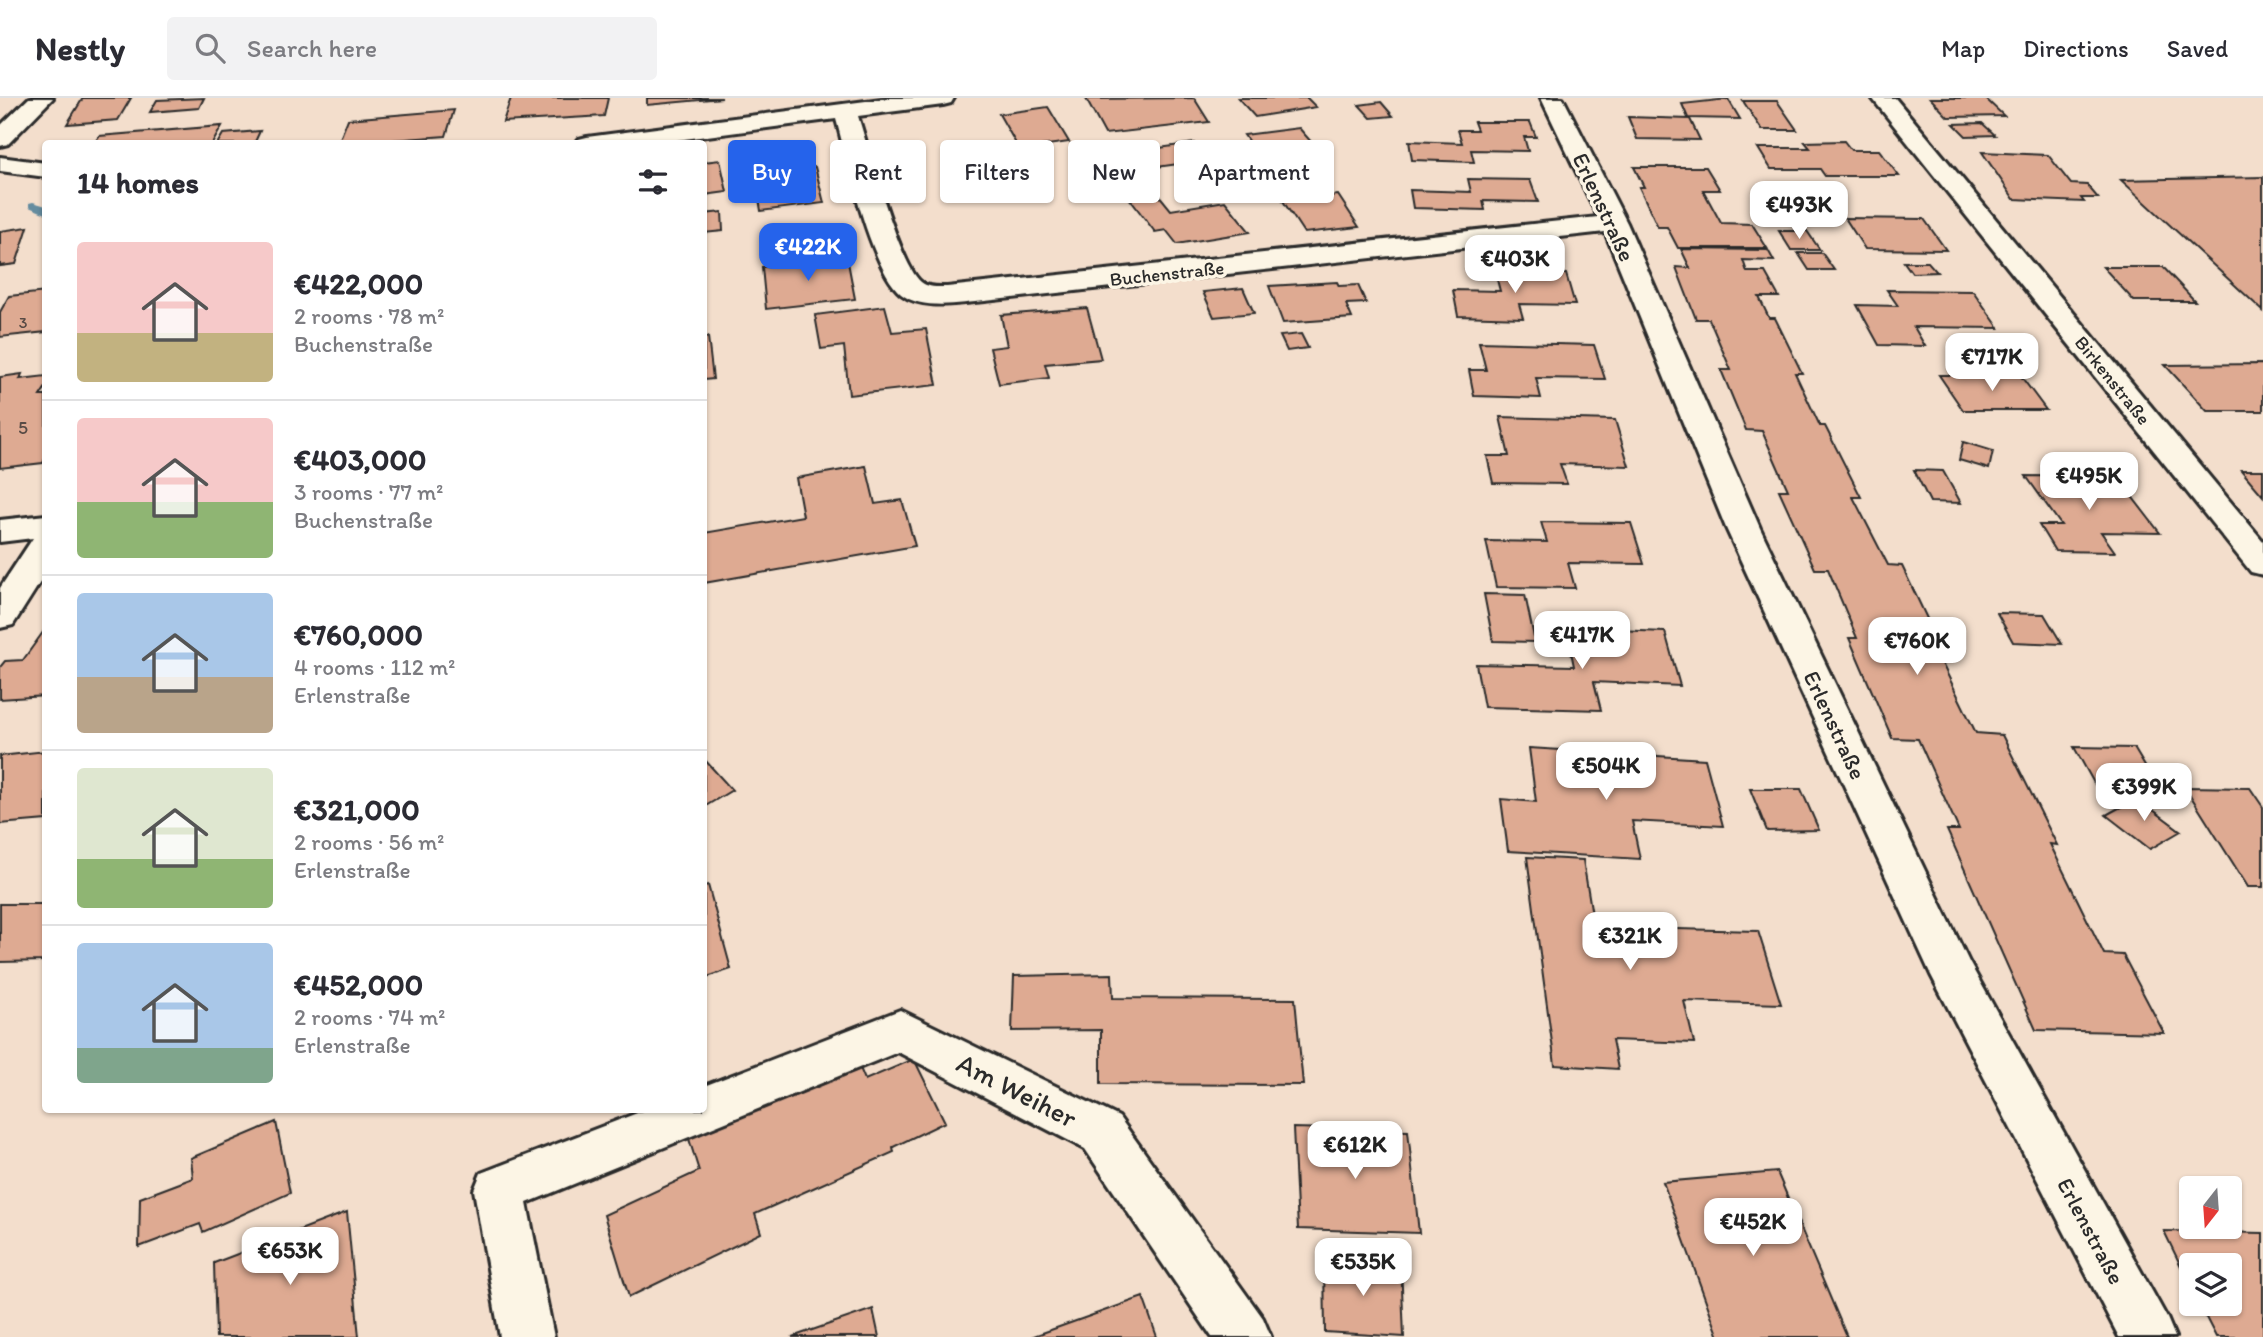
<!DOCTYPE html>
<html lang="en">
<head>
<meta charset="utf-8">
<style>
  :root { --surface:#fff; --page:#f2f2f3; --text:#2b2b33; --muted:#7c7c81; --line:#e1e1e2; --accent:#2563eb }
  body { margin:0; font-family:Itim,sans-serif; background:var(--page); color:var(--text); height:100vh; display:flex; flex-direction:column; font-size:26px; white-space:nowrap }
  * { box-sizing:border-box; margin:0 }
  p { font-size:23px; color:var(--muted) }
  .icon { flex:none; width:38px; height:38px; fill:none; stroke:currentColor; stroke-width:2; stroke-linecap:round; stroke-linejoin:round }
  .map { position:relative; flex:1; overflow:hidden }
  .sheet { position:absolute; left:42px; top:42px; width:665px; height:973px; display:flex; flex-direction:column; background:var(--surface); border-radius:7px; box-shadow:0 2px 5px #0004 }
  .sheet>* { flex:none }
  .top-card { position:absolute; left:728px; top:42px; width:665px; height:63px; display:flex; gap:14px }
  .needle { width:46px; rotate:197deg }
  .controls { position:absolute; left:2179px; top:1078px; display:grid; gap:14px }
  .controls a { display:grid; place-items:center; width:63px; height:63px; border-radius:7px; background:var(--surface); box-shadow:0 2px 5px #0004; font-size:35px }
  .price { position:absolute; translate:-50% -60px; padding:0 16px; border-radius:14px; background:#fff; color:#222; font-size:23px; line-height:46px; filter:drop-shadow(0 2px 4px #0008) }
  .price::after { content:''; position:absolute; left:50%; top:42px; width:21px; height:16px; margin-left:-10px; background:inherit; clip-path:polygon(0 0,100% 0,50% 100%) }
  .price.active { background:var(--accent); color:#fff }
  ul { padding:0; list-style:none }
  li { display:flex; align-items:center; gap:21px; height:175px; padding:0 35px }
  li+li { border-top:2px solid var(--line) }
  li span { display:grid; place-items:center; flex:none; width:196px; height:140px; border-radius:7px; color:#555 }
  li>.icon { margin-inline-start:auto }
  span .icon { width:84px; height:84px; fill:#fffc; stroke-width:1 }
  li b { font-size:30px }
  h2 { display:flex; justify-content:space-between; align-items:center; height:84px; padding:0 35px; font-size:30px }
  .pill { padding:0 24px; border-radius:7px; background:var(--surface); box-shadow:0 2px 5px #0004; font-size:24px; line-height:63px }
  .pill.active { background:var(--accent); color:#fff }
  header { display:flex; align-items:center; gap:42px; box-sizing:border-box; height:98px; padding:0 35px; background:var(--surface); border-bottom:2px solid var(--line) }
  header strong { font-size:33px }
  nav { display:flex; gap:38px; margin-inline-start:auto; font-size:24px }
  .search { width:490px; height:63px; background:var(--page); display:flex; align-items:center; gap:18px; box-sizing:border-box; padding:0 24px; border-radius:7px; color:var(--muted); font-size:26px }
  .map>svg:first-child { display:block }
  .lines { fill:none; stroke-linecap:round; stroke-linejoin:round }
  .stream { fill:#658c9f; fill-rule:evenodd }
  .building { fill:#deaa92; stroke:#2b2b2b; stroke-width:2 }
  .minor-casing { stroke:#2b2b2b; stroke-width:6 }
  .minor { fill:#fcf5e5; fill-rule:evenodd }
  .labels { text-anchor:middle; stroke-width:7; stroke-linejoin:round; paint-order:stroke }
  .far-number-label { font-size:16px; fill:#584b45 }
  .far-street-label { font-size:19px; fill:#2b2b2b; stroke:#fcf5e5 }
  .number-label { font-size:19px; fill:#584b45 }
  .street-label { font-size:23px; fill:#2b2b2b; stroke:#fcf5e5 }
  .near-street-label { font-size:28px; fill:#2b2b2b; stroke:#fcf5e5 }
</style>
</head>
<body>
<header>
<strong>Nestly</strong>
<div class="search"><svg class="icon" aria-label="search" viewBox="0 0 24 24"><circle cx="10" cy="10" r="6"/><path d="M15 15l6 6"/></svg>Search here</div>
<nav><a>Map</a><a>Directions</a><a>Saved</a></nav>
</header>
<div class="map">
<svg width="2263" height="1239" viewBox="0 0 2263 1239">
  <rect width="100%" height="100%" fill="#f3decc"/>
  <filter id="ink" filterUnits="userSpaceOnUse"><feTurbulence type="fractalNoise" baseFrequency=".0143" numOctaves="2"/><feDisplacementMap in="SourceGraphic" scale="14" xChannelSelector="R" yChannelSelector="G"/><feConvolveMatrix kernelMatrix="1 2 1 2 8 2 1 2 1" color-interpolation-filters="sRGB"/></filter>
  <g filter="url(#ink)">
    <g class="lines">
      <path class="stream" d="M33,104L46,108V116L29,109V105Z"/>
    </g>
    <g class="building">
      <path d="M83,0H131L118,22L67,26Z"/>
      <path d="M204,0L199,10L150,14L157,2Z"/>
      <path d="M511,0H608L604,18L503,24Z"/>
      <path d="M647,0H722L647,7Z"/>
      <path d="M1194,0L1209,24L1105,36L1086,1Z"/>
      <path d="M1238,0H1307L1316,9L1255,19Z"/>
      <path d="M1930,0H1985L2004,18L1948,19Z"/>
      <path d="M1728,1L1740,21L1688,20L1682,6Z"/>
      <path d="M1743,3H1777L1797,32H1762Z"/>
      <path d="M1381,4L1393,18L1371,20L1359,7Z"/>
      <path d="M1048,9L1069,44L1019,51L999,16Z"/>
      <path d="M454,12L446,38L338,46L348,21Z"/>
      <path d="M1628,19L1690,21L1700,42L1637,41Z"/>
      <path d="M1474,24H1530L1536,39H1524L1528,53L1471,52L1474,64L1412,62L1409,43L1462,45L1458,32H1477Z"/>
      <path d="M1982,25L1995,37L1966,38L1954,26Z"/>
      <path d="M222,28L212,46H94L99,38Z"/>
      <path d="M1299,30L1313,46L1256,54L1244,37Z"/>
      <path d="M260,33L254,46H217L223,36Z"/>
      <path d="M1844,43L1851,52H1879L1899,78H1825L1820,71H1771L1758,50H1810L1805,44Z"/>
      <path d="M1194,45L1207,62L1114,75L1103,58Z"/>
      <path d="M1011,46L1017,60L990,63L984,50Z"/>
      <path d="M1982,54L2048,57L2071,86L2087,87L2098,100H2081L2084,104L2014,101Z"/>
      <path d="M720,62L727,94L704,97V64Z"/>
      <path d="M815,69L824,105L761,113L755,76Z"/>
      <path d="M1634,69H1706L1720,92H1703L1721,125L1752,126L1767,150H1678L1667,129H1658L1639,89H1644Z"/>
      <path d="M1109,74L1119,89L1096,93L1086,77Z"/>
      <path d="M2263,79V213L2121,82Z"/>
      <path d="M1468,81L1530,82L1538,104L1483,103L1485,112L1413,110L1410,92L1471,94Z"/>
      <path d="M1154,91L1171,112L1225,103L1250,134L1177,146L1166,132L1155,134L1126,96Z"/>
      <path d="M1338,97L1359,129L1304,135L1283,103Z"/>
      <path d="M722,114L723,133L704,135V116Z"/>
      <path d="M1845,120L1924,121L1946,152L1865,151Z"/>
      <path d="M28,129L16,166L0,168V133Z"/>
      <path d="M1779,133H1807L1820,152H1791Z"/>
      <path d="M1681,151L1768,152L1774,163L1743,162L1747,174H1765L1779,199H1759L1769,220H1775L1802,275H1795L1820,328H1825L1861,399H1853L1888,467L1902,468L1941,550L1934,549L1976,635L2002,637L2057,747L2050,746L2104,856L2123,857L2164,935L2036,932L1947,732H1959L1918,641L1892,640L1849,540H1857L1828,471H1815L1779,392H1788L1762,333L1746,332L1721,272H1731L1709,221H1696L1676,169L1690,170Z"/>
      <path d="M1798,155H1822L1834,172H1809Z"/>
      <path d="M847,159L855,201L766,211L762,169Z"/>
      <path d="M1904,164H1928L1937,174L1912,175Z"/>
      <path d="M2103,169H2163L2195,203H2134Z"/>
      <path d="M1495,174L1566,176L1575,207L1519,206L1523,220L1458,218L1453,192L1500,193Z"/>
      <path d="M1337,184L1339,188L1358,187L1366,205L1346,206L1352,220L1283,225L1269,188Z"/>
      <path d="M1243,190L1254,215L1214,219L1203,194Z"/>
      <path d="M1887,192L1973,193L1999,230L1914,229L1925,248L1879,247L1857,207L1898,208Z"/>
      <path d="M46,194V234L0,239V214L9,198Z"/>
      <path d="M885,208L892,234L926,231L937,287L849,297L844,248L821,251L815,217Z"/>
      <path d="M1087,210L1101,261L1045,266L1049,280L999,286L990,250L1007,248L1001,217Z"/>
      <path d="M1301,236L1308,250L1287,253L1280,238Z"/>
      <path d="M708,239L713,281L704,282V240Z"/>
      <path d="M1479,244L1594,247L1605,281L1536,280L1541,300L1474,298L1469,272H1486Z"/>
      <path d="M2263,266V313H2207L2165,267Z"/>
      <path d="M22,276L20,281L46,278V289L40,298H46V359L43,365L0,370V279Z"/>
      <path d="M1939,277H2020L2046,312H1963Z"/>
      <path d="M1500,319L1615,322L1629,368L1560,366L1567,386L1493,385L1487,358H1509Z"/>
      <path d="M1963,344L1993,353L1989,371L1959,362Z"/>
      <path d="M866,368L875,406L902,402L915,448L704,485V435L803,418L796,380Z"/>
      <path d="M1914,372L1943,373L1961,405L1930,404Z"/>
      <path d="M2241,372H2263V398Z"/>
      <path d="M2026,378L2117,379L2160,435L2101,434L2115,454L2055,453L2039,427H2061Z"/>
      <path d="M1541,424L1631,425L1644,466L1568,465L1575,490L1496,489L1486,443L1547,444Z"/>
      <path d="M1484,496L1525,497L1535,544L1493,543Z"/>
      <path d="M1997,515L2044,516L2062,546L2013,544Z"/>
      <path d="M46,530V598L0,601V569L5,563L23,562Z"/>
      <path d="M1566,530L1665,534L1680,588L1594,584L1601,612L1484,609L1476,566L1574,568Z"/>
      <path d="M2074,649L2134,650L2161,695L2099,694Z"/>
      <path d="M1529,650L1705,661L1723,728L1632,723L1640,761L1508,753L1501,701L1536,704Z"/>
      <path d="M46,653V722L0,726V658Z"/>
      <path d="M704,661L732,692L704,709Z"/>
      <path d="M2185,689L2250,690L2263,709V789H2248Z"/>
      <path d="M1750,691H1801L1819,732L1767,733Z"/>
      <path d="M2137,700L2181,733L2150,751L2106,717Z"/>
      <path d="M1527,759L1583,762L1594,829L1758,833L1781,906L1684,903L1694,945L1612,942L1618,971L1555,967Z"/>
      <path d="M708,787L731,871L704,880V788Z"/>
      <path d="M0,806H46V863L0,864Z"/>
      <path d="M1112,876L1113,900L1295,901L1303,987L1101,986V932L1012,933L1014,878Z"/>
      <path d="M855,958L865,982L914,961L945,1024L893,1049L894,1054L755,1116L761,1135L629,1199L604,1117L699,1073L685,1028Z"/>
      <path d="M276,1024L290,1095L203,1134L200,1126L139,1149L140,1100L193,1080L191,1060Z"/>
      <path d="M1293,1030L1408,1033L1419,1135L1298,1131Z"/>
      <path d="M1777,1074L1847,1239H1719L1663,1084Z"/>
      <path d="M347,1114L359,1239H216L214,1165Z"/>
      <path d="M2164,1133L2263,1135V1239H2216L2199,1206H2230V1167H2191V1189Z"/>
      <path d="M1324,1161L1401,1166L1404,1239L1325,1234Z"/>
      <path d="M1143,1199L1157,1239H1031Z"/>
      <path d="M873,1211L879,1239H792Z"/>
    </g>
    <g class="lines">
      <g class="minor-casing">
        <g id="minor">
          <path d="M29,0H53L8,46L0,48V28Z"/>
          <path d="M889,0H954L951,5L943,7L858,18C868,49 900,168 921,184C928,190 939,189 947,189L1598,119L1541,0H1563L1627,125L1760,430L1969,864L2167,1220L2175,1239H2119L1931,877L1726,430L1605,134L985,203C961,205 922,213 901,196C870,170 847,61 836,21L646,46H575L579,41L587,39Z"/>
          <path d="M1872,0H1895L2263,443V477L2251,474Z"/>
          <path d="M0,59L46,65V79L0,73Z"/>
          <path d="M46,417V475L13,527L0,530V490L33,440L0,444V422Z"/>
          <path d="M900,912L1119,1019L1263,1220L1271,1239H1212L1085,1051L898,954L527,1105L554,1239H500L474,1092L481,1075L645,1012H704V988Z"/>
        </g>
      </g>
      <use href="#minor" class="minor"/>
    </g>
  </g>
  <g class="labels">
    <g class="far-number-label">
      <text x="23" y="230">3</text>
    </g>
    <g class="far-street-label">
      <text transform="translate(1167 175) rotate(-6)" y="7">Buchenstraße</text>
      <text transform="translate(2113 282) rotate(51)" y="7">Birkenstraße</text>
    </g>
    <g class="number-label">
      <text x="23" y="336">5</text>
    </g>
    <g class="street-label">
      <text transform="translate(1604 109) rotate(65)" y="8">Erlenstraße</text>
      <text transform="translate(1835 627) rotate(65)" y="8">Erlenstraße</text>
      <text transform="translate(2091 1133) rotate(62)" y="8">Erlenstraße</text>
    </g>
    <g class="near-street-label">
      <text transform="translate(1017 992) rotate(27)" y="10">Am Weiher</text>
    </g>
  </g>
</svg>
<div class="controls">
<a><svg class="needle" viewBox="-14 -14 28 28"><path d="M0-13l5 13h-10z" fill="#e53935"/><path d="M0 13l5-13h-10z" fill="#7c7c81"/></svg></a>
<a><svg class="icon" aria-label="layers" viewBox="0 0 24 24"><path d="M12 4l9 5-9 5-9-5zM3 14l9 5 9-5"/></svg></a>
</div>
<b class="price" style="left:1799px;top:143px">€493K</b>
<b class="price active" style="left:808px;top:185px">€422K</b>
<b class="price" style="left:1515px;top:197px">€403K</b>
<b class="price" style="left:1992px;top:295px">€717K</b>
<b class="price" style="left:2089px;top:414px">€495K</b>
<b class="price" style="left:1582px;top:573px">€417K</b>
<b class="price" style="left:1917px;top:579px">€760K</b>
<b class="price" style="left:1606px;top:704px">€504K</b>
<b class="price" style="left:2144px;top:725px">€399K</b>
<b class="price" style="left:1630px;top:874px">€321K</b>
<b class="price" style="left:1355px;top:1083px">€612K</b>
<b class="price" style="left:1753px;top:1160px">€452K</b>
<b class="price" style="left:290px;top:1189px">€653K</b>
<b class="price" style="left:1363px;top:1200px">€535K</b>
<div class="top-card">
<a class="pill active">Buy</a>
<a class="pill">Rent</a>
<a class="pill">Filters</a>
<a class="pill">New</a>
<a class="pill">Apartment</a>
</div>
<section class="sheet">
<h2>14 homes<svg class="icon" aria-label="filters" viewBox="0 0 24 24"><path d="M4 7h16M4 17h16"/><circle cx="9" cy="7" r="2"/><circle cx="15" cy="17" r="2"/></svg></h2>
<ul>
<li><span style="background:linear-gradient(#f6c9c9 65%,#c2b280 0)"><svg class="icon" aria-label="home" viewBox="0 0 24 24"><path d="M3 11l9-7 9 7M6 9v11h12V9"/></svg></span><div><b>€422,000</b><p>2 rooms · 78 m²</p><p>Buchenstraße</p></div></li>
<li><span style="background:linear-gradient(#f6c9c9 60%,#8fb573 0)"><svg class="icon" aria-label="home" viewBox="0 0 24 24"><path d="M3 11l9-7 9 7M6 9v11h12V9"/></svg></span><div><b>€403,000</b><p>3 rooms · 77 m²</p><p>Buchenstraße</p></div></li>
<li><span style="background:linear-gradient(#a9c7e8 60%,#b9a48a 0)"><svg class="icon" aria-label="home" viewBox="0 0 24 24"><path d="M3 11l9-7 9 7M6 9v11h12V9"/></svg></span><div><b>€760,000</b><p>4 rooms · 112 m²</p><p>Erlenstraße</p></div></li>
<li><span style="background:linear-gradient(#dfe7d0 65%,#8fb573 0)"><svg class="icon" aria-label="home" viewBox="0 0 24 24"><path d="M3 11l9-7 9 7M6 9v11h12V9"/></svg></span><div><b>€321,000</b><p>2 rooms · 56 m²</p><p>Erlenstraße</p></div></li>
<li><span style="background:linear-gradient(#a9c7e8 75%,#7fa58c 0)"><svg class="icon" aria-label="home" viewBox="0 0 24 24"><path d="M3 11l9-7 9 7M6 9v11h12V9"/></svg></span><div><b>€452,000</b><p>2 rooms · 74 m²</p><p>Erlenstraße</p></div></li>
</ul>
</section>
</div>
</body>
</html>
